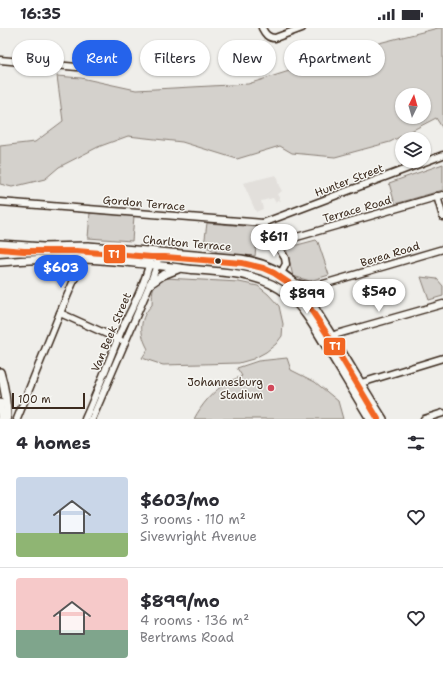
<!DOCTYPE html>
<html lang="en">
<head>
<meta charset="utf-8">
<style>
  :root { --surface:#fff; --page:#f2f2f3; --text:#2b2b33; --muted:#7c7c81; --line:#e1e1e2; --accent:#2563eb }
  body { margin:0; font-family:"Shantell Sans",sans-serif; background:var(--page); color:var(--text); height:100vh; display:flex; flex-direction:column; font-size:15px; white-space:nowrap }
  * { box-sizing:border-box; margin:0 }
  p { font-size:13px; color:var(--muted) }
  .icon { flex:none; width:22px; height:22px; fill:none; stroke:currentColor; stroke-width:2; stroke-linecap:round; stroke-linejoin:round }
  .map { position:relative; height:391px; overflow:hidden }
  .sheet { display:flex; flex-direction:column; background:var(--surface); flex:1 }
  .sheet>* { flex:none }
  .top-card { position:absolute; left:12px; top:12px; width:419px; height:36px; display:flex; gap:8px }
  .needle { width:26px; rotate:5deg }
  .tools { position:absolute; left:395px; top:60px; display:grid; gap:8px }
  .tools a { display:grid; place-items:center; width:36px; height:36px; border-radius:50%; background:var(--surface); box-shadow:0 1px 3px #0004; font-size:20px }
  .scale { position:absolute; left:12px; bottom:10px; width:73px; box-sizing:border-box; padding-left:4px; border:2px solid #3b2a1e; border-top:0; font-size:11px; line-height:14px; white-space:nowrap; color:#3b2a1e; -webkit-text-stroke:3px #f6f6f2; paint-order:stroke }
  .price { position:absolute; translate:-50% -34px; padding:0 9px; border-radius:14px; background:#fff; color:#222; font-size:13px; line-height:26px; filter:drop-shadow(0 1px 2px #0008) }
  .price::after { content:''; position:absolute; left:50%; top:24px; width:12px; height:9px; margin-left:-6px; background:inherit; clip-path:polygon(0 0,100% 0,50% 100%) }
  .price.active { background:var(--accent); color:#fff }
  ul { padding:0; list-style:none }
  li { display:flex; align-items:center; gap:12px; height:100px; padding:0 16px }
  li+li { border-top:1px solid var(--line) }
  li span { display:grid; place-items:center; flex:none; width:112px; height:80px; border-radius:4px; color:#555 }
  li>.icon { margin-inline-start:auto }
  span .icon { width:48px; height:48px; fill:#fffc; stroke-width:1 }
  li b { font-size:17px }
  h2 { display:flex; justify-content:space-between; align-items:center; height:48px; padding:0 16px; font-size:17px }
  .tag { padding:0 14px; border-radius:18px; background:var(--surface); box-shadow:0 1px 3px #0004; font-size:14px; line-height:36px }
  .tag.active { background:var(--accent); color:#fff }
  .status { display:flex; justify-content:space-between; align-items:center; height:28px; padding:0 20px; background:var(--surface); direction:ltr }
  .status svg { height:11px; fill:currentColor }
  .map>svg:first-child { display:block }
  .built { fill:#e2dfdb }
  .green { fill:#d4d1cc; stroke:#887e75; fill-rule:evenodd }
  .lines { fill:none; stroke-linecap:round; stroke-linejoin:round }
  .minor-casing { stroke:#3b2a1e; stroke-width:9 }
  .major-casing { stroke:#3b2a1e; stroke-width:10 }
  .minor { stroke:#f6f6f2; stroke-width:6 }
  .major { stroke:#f6f6f2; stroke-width:7 }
  .bus-1-casing { stroke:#f6f6f2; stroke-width:9 }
  .bus-1 { stroke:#f26522; stroke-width:6 }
  .bus-dot { fill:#3b2a1e; stroke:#f6f6f2; stroke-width:1.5 }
  .poi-dot { fill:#d1495b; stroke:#f6f6f2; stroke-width:1.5 }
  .labels { text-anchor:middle; stroke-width:3; stroke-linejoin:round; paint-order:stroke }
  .street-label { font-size:11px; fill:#3b2a1e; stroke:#f6f6f2 }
  .poi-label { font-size:11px; fill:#3b2a1e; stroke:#f6f6f2; text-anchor:end }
  .line-badge { stroke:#f6f6f2; stroke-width:1.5 }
  .badge-label { font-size:11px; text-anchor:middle; font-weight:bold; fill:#fff }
</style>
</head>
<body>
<div class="status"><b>16:35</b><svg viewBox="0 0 49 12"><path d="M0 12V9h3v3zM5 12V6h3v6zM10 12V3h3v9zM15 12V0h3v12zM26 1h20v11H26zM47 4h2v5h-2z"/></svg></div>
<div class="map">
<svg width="443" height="391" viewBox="0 0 443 391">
  <rect width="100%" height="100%" fill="#efeeea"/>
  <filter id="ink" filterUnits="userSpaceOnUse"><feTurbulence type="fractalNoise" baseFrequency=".025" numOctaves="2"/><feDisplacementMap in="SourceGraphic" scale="8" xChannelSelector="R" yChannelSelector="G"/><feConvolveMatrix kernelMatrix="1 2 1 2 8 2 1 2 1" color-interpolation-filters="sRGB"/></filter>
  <g filter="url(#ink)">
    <path class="built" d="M276,147L279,158L282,163L277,166L281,173L277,172L276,175L273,170L261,173L263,181L256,184L243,155Z"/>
    <g class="green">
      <path d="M438,0H443V101L436,90L390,114L335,129L292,125L280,118L237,131L182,114L128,108L98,119L59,139L45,151L12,159L0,156V118L35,114L63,93L57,48L81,50L136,62L248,56L375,16ZM402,67H424V89H402Z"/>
      <path d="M443,136V162L395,176L389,155Z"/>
      <path d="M90,185L134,188L132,213L88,210Z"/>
      <path d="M207,195L258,199L255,228L219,225L204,218Z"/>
      <path d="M316,212L318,214L329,247L310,253L293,248L286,220Z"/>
      <path d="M421,249L437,251L443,258V268L429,272Z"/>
      <path d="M165,250L239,254L258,258L268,266L279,278L283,296L282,308L276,316L266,324L253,331L239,335L163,337L142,330L148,321C139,305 139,290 152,277C153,262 150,258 165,250Z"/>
      <path d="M287,330L291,342L315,354L338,373L343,391H194C202,376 213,363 228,354C232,352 238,350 242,348L237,340L258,333Z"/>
    </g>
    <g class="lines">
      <g class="minor-casing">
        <g id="minor">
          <path d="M262,0C265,6 268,10 275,10L302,0"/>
          <path d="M0,32L77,39"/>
          <path d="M437,168L443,189"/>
          <path d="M0,174L263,195L285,230L286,236L281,245"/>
          <path d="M263,195L443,127"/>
          <path d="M276,215L443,167"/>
          <path d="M72,231L78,244"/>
          <path d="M295,255L310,258L320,257L443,221"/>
          <path d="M60,285L120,312"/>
          <path d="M322,312L337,306L443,276"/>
          <path d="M361,355L443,330"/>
          <path d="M17,391L60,285L83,231"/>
          <path d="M85,391C98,362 109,332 121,303C133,278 148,251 152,223"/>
          <path d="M92,391L150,256L157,237L158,224"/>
          <path d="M424,391L443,385"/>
        </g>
      </g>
      <g class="major-casing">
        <g id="major">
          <path d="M0,216L43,219L88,218L241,231C261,234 280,242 295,255C309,267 317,285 327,300C346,330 364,361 383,391"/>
          <path d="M0,234C27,232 55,230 82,231C117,232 152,237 188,241C222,245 260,243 288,267C306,282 317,304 329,323C343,346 356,368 370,391"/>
          <path d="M150,256L163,247L178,241"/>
          <path d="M0,344C5,360 7,374 7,391"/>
          <path d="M0,375L1,391"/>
        </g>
      </g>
      <use href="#minor" class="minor"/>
      <use href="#major" class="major"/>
      <g class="bus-1-casing">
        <path id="bus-1" d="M0,221L24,223H76L151,229H165L242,235L263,240L274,245L289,255L304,271L329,309L378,391"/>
      </g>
      <use href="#bus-1" class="bus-1"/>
    </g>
  </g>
  <circle class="bus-dot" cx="218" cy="233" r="3.5"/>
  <circle class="poi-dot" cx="271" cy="360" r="4"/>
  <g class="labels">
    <g class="street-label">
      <text transform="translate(349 152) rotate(-21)" y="4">Hunter Street</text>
      <text transform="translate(144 175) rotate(5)" y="4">Gordon Terrace</text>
      <text transform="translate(357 181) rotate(-16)" y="4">Terrace Road</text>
      <text transform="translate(187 215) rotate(5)" y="4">Charlton Terrace</text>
      <text transform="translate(390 226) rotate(-17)" y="4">Berea Road</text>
      <text transform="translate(111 304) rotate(-67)" y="4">Van Beek Street</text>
    </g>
    <g class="poi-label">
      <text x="263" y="358">Johannesburg<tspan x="263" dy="13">Stadium</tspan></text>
    </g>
  </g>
  <g class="line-badge">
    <rect x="103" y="216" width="23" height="20" rx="4" fill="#f26522"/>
    <rect x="323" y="309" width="23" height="19" rx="4" fill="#f26522"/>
  </g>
  <g class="badge-label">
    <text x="114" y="230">T1</text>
    <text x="335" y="322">T1</text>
  </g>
</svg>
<div class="tools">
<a><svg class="needle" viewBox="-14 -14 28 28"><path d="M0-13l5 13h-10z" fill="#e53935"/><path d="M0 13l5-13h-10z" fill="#7c7c81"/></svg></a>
<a><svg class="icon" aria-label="layers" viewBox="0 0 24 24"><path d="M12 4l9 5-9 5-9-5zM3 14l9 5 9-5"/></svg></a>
</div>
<div class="scale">100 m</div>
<b class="price" style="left:274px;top:230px">$611</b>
<b class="price active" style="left:61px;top:261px">$603</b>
<b class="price" style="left:379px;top:285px">$540</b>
<b class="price" style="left:307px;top:287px">$899</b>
<div class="top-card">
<a class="tag">Buy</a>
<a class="tag active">Rent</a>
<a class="tag">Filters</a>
<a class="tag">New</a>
<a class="tag">Apartment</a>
</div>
</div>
<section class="sheet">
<h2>4 homes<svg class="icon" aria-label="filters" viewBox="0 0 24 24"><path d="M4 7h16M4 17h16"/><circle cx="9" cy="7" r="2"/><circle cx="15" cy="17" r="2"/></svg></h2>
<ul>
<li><span style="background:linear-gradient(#c9d6e8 70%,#8fb573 0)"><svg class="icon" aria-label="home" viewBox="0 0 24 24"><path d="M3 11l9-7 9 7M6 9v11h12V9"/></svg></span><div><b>$603/mo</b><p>3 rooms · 110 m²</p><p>Sivewright Avenue</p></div><svg class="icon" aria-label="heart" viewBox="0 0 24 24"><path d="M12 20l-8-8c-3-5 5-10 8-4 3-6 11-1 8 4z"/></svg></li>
<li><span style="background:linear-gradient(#f6c9c9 65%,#7fa58c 0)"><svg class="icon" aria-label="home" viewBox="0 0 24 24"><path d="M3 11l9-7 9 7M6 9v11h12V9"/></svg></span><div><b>$899/mo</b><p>4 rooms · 136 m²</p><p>Bertrams Road</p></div><svg class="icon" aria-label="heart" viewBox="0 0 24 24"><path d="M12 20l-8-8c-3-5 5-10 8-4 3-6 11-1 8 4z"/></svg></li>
</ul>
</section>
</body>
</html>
